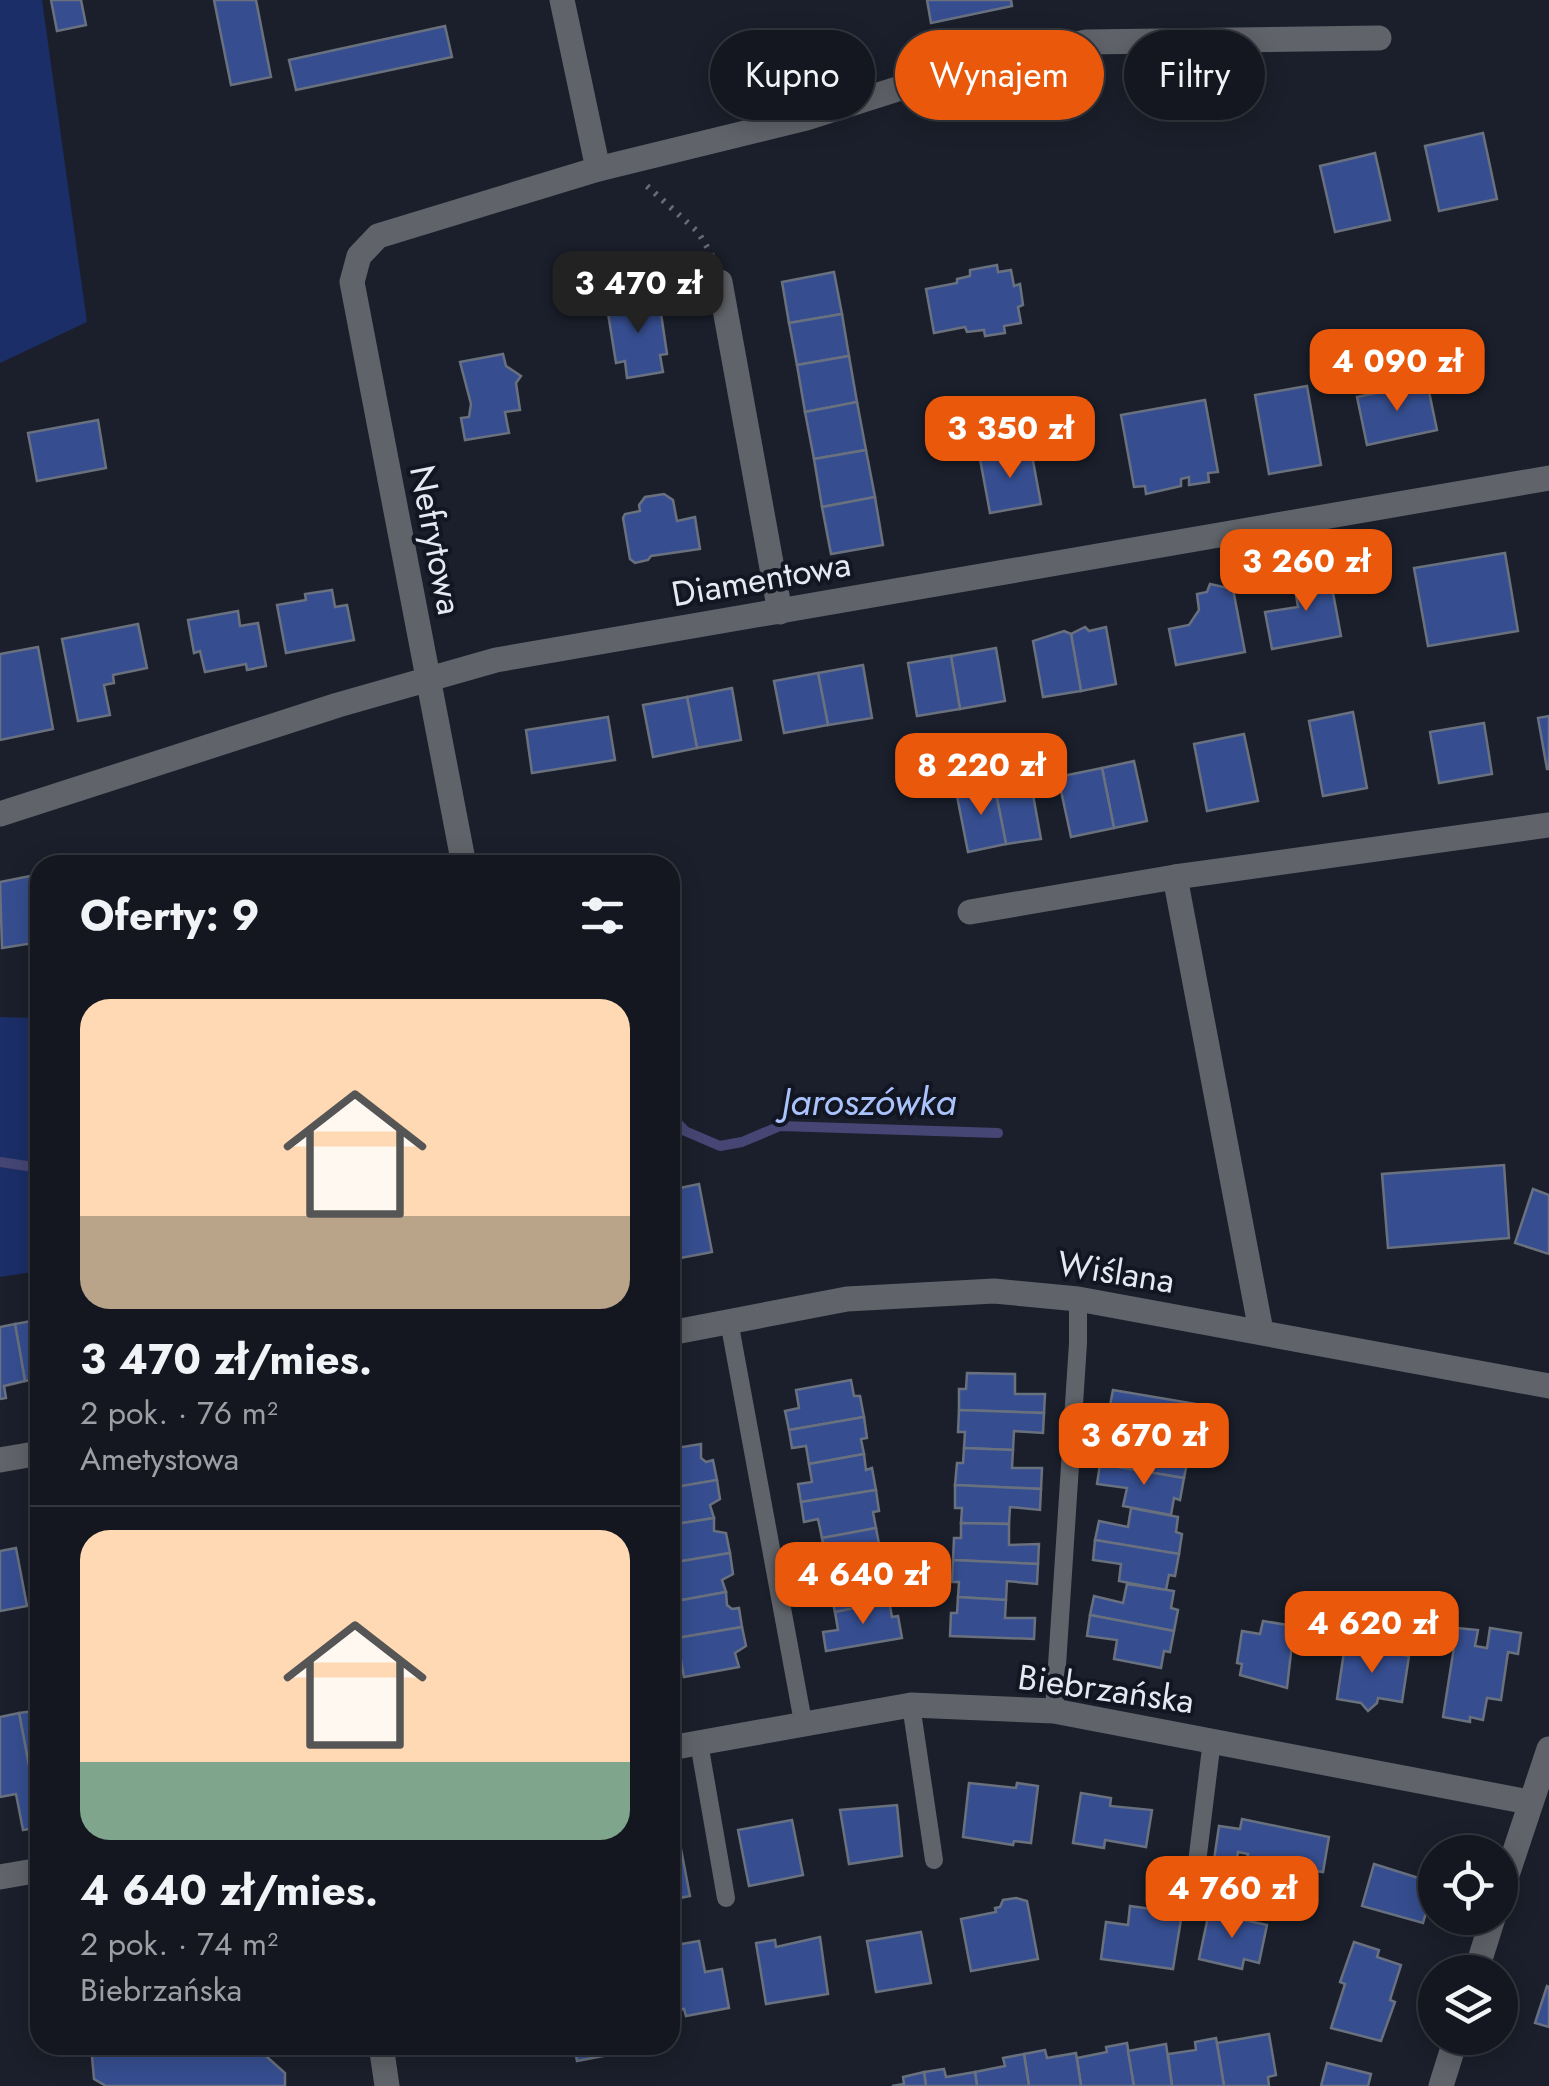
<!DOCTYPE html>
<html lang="pl">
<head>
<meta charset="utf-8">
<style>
  :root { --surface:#141720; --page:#1d2029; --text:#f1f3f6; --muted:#9d9fa5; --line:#33363e; --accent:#ea580c }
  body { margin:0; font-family:Jost,sans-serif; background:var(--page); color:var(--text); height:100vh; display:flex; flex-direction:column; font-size:38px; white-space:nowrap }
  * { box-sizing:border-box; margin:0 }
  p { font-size:32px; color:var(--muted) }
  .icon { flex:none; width:55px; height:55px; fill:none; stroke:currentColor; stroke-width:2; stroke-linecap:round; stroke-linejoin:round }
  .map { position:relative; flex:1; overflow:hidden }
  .side { position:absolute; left:30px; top:855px; width:650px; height:1200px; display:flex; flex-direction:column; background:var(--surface); border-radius:30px; box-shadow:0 5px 25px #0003,0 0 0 2px var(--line) }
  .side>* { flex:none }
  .banner { position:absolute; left:710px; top:30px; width:688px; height:90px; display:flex; gap:20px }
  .controls { position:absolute; left:1418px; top:1835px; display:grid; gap:20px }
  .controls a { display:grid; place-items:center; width:100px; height:100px; border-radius:50%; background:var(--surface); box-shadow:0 5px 25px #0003,0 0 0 2px var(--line); font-size:50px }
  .price { position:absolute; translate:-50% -85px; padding:0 22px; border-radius:20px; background:var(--accent); color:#fff; font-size:32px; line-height:65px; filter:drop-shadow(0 2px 5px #0008) }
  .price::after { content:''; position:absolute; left:50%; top:60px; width:30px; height:22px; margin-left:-15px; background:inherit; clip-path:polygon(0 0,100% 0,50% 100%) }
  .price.active { background:#222; color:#fff }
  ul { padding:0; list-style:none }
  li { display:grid; align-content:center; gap:20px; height:530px; padding:0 50px }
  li+li { border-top:2px solid var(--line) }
  li span { display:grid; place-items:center; height:310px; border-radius:30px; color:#555 }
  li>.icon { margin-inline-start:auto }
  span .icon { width:180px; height:180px; fill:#fffc; stroke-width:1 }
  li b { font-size:42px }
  h2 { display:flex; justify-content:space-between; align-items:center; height:120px; padding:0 50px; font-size:42px }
  .chip { padding:0 35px; border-radius:45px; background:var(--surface); box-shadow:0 5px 25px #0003,0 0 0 2px var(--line); font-size:35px; line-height:90px }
  .chip.active { background:var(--accent); color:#fff }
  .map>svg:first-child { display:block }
  .green { fill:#1b2e67 }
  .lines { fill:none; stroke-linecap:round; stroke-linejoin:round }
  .stream { stroke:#464674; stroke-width:10 }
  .building { fill:#364e90; stroke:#69707e; stroke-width:2.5 }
  .path { stroke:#676c76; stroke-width:6; stroke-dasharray:2.5 8; stroke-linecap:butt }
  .lane { stroke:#606369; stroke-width:18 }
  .street { stroke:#606369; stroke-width:25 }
  .labels { text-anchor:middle; stroke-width:8; stroke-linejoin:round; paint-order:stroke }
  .street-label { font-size:35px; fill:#e5e9f1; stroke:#111622 }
  .water-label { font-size:38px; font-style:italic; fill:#abc3fc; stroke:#111622 }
</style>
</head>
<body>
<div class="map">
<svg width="1549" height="2086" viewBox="0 0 1549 2086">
  <rect width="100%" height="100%" fill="#1a1f2b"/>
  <g class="green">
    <path d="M0,0H42L87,322L0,363Z"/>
    <path d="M0,1017L40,1018V1271L0,1277Z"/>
  </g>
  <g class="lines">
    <g class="stream">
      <path d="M670,1115L685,1131L720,1146L742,1142L780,1126L998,1133"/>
      <path d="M0,1162L40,1168"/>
    </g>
  </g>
  <g class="building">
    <path d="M51,0H81L86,25L57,31Z"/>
    <path d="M214,0H256L271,77L231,85Z"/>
    <path d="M927,0H1011L1012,6L931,23Z"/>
    <path d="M445,26L452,57L296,90L289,60Z"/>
    <path d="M1483,133L1497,199L1439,211L1425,146Z"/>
    <path d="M1375,153L1390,220L1335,232L1320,166Z"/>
    <path d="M997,265L998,272L1011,270L1014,286L1020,284L1023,305L1018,307L1021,323L1004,326L1005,333L985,336L984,330L967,332L965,327L934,333L926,289L957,283V279L970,276V270Z"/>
    <path d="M834,272L842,314L789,323L782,282Z"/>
    <path d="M636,298L643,302L659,300L667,354L660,355L663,372L627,378L625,361L616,363L607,307Z"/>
    <path d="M842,314L849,356L797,365L789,323Z"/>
    <path d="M503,354L506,366L521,376L516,383L520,410L505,412L509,433L465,440L461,418L469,417L471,404L460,362Z"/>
    <path d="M849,356L857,402L805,412L797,365Z"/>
    <path d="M1427,382L1437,430L1367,445L1357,397Z"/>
    <path d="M1307,386L1321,465L1269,474L1255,395Z"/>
    <path d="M1205,400L1218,472L1208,473L1209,482L1189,485V477L1181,479V486L1146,494L1145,486L1134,487L1121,415Z"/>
    <path d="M857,402L866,450L814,459L805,412Z"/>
    <path d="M98,420L106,468L37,481L28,433Z"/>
    <path d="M866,450L875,497L822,507L814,459Z"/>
    <path d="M1031,450L1041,504L990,513L980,459Z"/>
    <path d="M664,494L673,500L677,521L695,517L700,549L651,556L648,560L635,563L630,559L623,518L625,514L640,511L639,505L645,497Z"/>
    <path d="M875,497L883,545L831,554L822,507Z"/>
    <path d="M1505,553L1518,631L1428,646L1414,568Z"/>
    <path d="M1329,571L1341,636L1272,649L1265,612L1298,607L1293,577Z"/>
    <path d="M1210,584L1233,589L1245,652L1176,665L1169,629L1189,625L1199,610L1197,594L1207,592Z"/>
    <path d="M332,590L335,607L347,605L354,640L286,653L277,605L306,600L305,594Z"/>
    <path d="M238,611L240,626L258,623L266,666L247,670L246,664L205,672L200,651L194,653L188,620Z"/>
    <path d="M138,624L147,668L113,675L114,683L104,685L110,715L78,721L62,639Z"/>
    <path d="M1085,627L1089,631L1106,627L1116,684L1081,691L1071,634Z"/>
    <path d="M1064,631L1071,634L1081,691L1043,697L1033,641Z"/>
    <path d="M38,647L53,729L0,740V654Z"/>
    <path d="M996,648L1005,701L960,709L951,656Z"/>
    <path d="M951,656L960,709L917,716L908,663Z"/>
    <path d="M863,665L872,718L828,725L818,673Z"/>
    <path d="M818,673L828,725L784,733L774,681Z"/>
    <path d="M732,688L741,740L697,748L687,697Z"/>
    <path d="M687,697L697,748L653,757L643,705Z"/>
    <path d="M1353,712L1367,788L1323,796L1309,721Z"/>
    <path d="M1549,716V769H1547L1538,718Z"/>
    <path d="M608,717L615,760L532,773L526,730Z"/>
    <path d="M1484,723L1492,774L1439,783L1430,732Z"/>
    <path d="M1244,734L1258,801L1207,811L1194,744Z"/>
    <path d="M1134,761L1147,821L1114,828L1102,768Z"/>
    <path d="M1102,768L1114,828L1071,837L1058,777Z"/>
    <path d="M1030,778L1041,839L1006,844L994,783Z"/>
    <path d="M994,783L1006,844L968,852L956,791Z"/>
    <path d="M40,874V942L2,948L0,882Z"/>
    <path d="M1504,1165L1509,1238L1388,1248L1382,1174Z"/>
    <path d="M699,1184L712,1252L670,1260V1190Z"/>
    <path d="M1533,1189L1549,1195V1254L1515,1243Z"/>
    <path d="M40,1313V1378L25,1381L15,1324L37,1320L36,1314Z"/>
    <path d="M15,1324L25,1381L4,1386L6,1398L0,1399V1327Z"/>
    <path d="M967,1373L1015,1374V1394H1045L1044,1413L959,1410V1389H966Z"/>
    <path d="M851,1380L854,1396H860L864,1417L789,1430L785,1411L799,1408L796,1390Z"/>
    <path d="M1113,1390L1196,1404L1193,1427L1186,1426L1184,1441L1136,1433L1139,1415L1109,1411Z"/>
    <path d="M959,1410L1044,1413L1043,1433L1014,1431L1013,1450L964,1448L965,1432H958Z"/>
    <path d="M864,1417L867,1438L861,1439L864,1454L809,1464L806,1446L792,1448L789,1430Z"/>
    <path d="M1136,1433L1184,1441L1181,1456L1188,1458L1184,1478L1100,1464L1103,1445L1133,1451Z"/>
    <path d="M701,1444V1458L706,1462L713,1460L717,1480L670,1488V1449Z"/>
    <path d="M964,1448L1013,1450L1012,1468H1042L1041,1489L955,1485L957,1463H963Z"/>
    <path d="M864,1454L866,1470L872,1468L876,1490L801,1502L798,1484L812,1482L809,1464Z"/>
    <path d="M1100,1464L1184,1478L1180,1500L1174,1498L1171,1515L1123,1506L1127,1488L1097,1484Z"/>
    <path d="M717,1480L720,1499L710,1505L714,1518L670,1525V1488Z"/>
    <path d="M955,1485L1041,1489L1040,1510L1010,1507L1009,1524L961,1523L962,1508H955Z"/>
    <path d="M876,1490L879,1511L873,1512L876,1528L822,1538L818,1519L804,1522L801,1502Z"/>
    <path d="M1131,1508L1178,1517L1176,1532L1182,1534L1179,1554L1095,1540L1099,1521L1128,1527Z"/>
    <path d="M714,1518V1531L726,1533L730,1553L670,1563V1525Z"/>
    <path d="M961,1523L1009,1524V1545L1039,1544L1038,1564L953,1560L954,1538H961Z"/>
    <path d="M876,1528L879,1544H885L889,1565L814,1577L811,1559L825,1556L822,1538Z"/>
    <path d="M1095,1540L1179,1554L1175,1576L1169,1575L1166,1590L1119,1581L1121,1564L1093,1560Z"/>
    <path d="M16,1548L27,1606L0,1611V1551Z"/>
    <path d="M730,1553L733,1574L722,1580L726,1592L671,1602L670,1563Z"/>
    <path d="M953,1560L1038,1564L1037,1584L1007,1581L1006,1600L958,1597L959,1582H952Z"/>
    <path d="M889,1565L893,1586L886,1587L889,1601L835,1612L831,1594L818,1596L814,1577Z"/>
    <path d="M1127,1584L1174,1591L1171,1608L1178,1610L1174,1631L1090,1615L1094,1596L1123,1603Z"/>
    <path d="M726,1592L727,1605L732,1609L739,1608L742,1627L677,1638L671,1602Z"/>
    <path d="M958,1597L1006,1600L1005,1618H1035L1034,1639L950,1636L951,1613H957Z"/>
    <path d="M889,1601L892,1617L898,1616L902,1638L826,1651L823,1632L838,1630L835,1612Z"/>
    <path d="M1090,1615L1174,1631L1170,1652L1164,1651L1161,1668L1114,1659L1117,1640L1087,1636Z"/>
    <path d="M1263,1621L1294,1626L1287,1688L1240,1675L1242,1664L1237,1663L1242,1631L1260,1634Z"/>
    <path d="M742,1627L746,1646L735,1653L739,1667L684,1677L677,1638Z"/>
    <path d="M1457,1628L1478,1630L1475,1646L1487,1648L1490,1628L1521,1633L1518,1654L1508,1652L1501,1700L1487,1698L1483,1720L1470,1717V1722L1443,1717Z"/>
    <path d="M1345,1645L1409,1656L1402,1702L1378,1698L1377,1703L1368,1711L1361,1703L1337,1699Z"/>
    <path d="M40,1710V1824L19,1713Z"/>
    <path d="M19,1713L40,1824V1827L23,1830L16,1794L0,1797V1717Z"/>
    <path d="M969,1783L1016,1788L1017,1783L1038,1786L1031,1843L1014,1841L1013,1845L963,1837Z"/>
    <path d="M1081,1793L1111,1798L1110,1806L1152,1810L1146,1847L1105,1840L1104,1848L1073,1843Z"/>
    <path d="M897,1805L902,1856L849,1864L840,1810Z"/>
    <path d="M1242,1819L1329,1837L1323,1872L1308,1870L1306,1881L1284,1878V1883L1243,1876L1248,1854L1238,1852L1236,1864L1214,1860L1219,1826L1240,1829Z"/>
    <path d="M792,1820L803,1875L749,1886L738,1830Z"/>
    <path d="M680,1844L690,1896L670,1900V1846Z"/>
    <path d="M1374,1864L1435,1883L1423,1923L1362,1906Z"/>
    <path d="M1016,1898L1027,1901L1038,1959L971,1971L961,1919L996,1912L995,1908L1000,1907L1003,1900Z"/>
    <path d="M1130,1906L1182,1913L1173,1969L1101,1959L1106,1922L1128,1925Z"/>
    <path d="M1221,1915L1267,1925L1259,1963L1244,1959L1242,1969L1199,1959L1208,1917L1220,1920Z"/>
    <path d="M921,1932L931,1983L876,1992L867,1941Z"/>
    <path d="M820,1937L828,1994L766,2004L756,1943L775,1940L776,1947Z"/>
    <path d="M699,1941L705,1972L722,1969L729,2008L686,2016L684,2009L670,2011V1946Z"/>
    <path d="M1354,1942L1379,1950L1377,1957L1401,1965L1390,2000L1395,2002L1381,2041L1331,2028L1345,1984L1340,1982Z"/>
    <path d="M1547,1986L1549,1987V2027L1535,2023Z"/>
    <path d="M1269,2034L1276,2075L1268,2077L1269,2086H1224L1217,2043Z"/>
    <path d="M1216,2038L1224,2086H1172L1168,2054L1196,2050L1195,2042Z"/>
    <path d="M1127,2043L1134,2086H1081L1077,2058L1107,2052L1106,2047Z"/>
    <path d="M1166,2044L1172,2086H1134L1128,2051Z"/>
    <path d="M91,2045H268L267,2057L285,2073V2086H106L94,2079Z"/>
    <path d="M574,2045H622L624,2052L577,2061Z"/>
    <path d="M1045,2050L1047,2058L1076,2053L1081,2086H1029L1024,2054Z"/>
    <path d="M1024,2054L1029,2086H977L975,2072L1005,2066L1003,2058Z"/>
    <path d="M1327,2063L1371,2074L1368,2086H1321Z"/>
    <path d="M944,2069L946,2077L975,2072L977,2086H926L924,2072Z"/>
    <path d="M924,2072L926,2086H892L904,2084L903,2077Z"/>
  </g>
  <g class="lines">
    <path class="path" d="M647,186L698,232L713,257"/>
    <g class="lane">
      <path d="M729,1321L803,1722"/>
      <path d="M911,1705L934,1860"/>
      <path d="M1054,1711L1078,1343V1299"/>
      <path d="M699,1743L726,1898"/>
      <path d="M1195,1879L1212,1740"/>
    </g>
    <g class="street">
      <path d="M562,0L598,169"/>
      <path d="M720,282L780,612"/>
      <path d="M0,814L338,705L496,660L1549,478"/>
      <path d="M464,865L352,282L359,256L378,236L598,169L806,118L932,78L1086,42L1379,38"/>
      <path d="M1175,877L1261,1331"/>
      <path d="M970,912L1175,877L1549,825"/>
      <path d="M670,1333L847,1299L994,1291L1078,1299L1549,1386"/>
      <path d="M0,1460L40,1453"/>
      <path d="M670,1748L911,1705L1054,1711L1529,1802"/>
      <path d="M0,1877L40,1870"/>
      <path d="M1500,1896L1549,1749"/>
      <path d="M1476,1972L1493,1918"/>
      <path d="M381,2045L387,2086"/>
      <path d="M1441,2086L1456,2038"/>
    </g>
  </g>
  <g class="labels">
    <g class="street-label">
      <text transform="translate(436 540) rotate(79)" y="12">Nefrytowa</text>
      <text transform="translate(761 579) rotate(-10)" y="12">Diamentowa</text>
      <text transform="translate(1116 1272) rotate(9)" y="12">Wiślana</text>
      <text transform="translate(1106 1689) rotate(8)" y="12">Biebrzańska</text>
    </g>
    <g class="water-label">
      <text x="869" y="1115">Jaroszówka</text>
    </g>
  </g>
</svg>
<div class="controls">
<a><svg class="icon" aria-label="locate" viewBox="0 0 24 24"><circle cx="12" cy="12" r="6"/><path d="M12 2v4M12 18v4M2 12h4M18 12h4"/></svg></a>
<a><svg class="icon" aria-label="layers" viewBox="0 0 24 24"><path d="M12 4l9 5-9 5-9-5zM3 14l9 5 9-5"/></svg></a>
</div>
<b class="price active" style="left:638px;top:336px">3 470 zł</b>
<b class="price" style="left:1397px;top:414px">4 090 zł</b>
<b class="price" style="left:1010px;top:481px">3 350 zł</b>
<b class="price" style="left:1306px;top:614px">3 260 zł</b>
<b class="price" style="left:981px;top:818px">8 220 zł</b>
<b class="price" style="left:1144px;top:1488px">3 670 zł</b>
<b class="price" style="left:863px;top:1627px">4 640 zł</b>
<b class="price" style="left:1372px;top:1676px">4 620 zł</b>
<b class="price" style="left:1232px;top:1941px">4 760 zł</b>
<div class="banner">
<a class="chip">Kupno</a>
<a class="chip active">Wynajem</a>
<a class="chip">Filtry</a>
</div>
<section class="side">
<h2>Oferty: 9<svg class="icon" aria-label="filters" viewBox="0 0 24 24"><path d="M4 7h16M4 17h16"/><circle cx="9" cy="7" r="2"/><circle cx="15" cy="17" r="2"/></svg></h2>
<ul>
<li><span style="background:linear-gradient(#ffd9b3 70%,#b9a48a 0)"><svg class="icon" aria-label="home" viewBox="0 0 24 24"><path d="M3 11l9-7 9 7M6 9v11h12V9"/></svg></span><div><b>3 470 zł/mies.</b><p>2 pok. · 76 m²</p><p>Ametystowa</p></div></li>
<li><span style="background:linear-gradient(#ffd9b3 75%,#7fa58c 0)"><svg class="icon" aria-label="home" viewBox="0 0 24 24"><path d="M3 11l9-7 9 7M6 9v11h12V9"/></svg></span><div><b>4 640 zł/mies.</b><p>2 pok. · 74 m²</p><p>Biebrzańska</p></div></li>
</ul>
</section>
</div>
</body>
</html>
